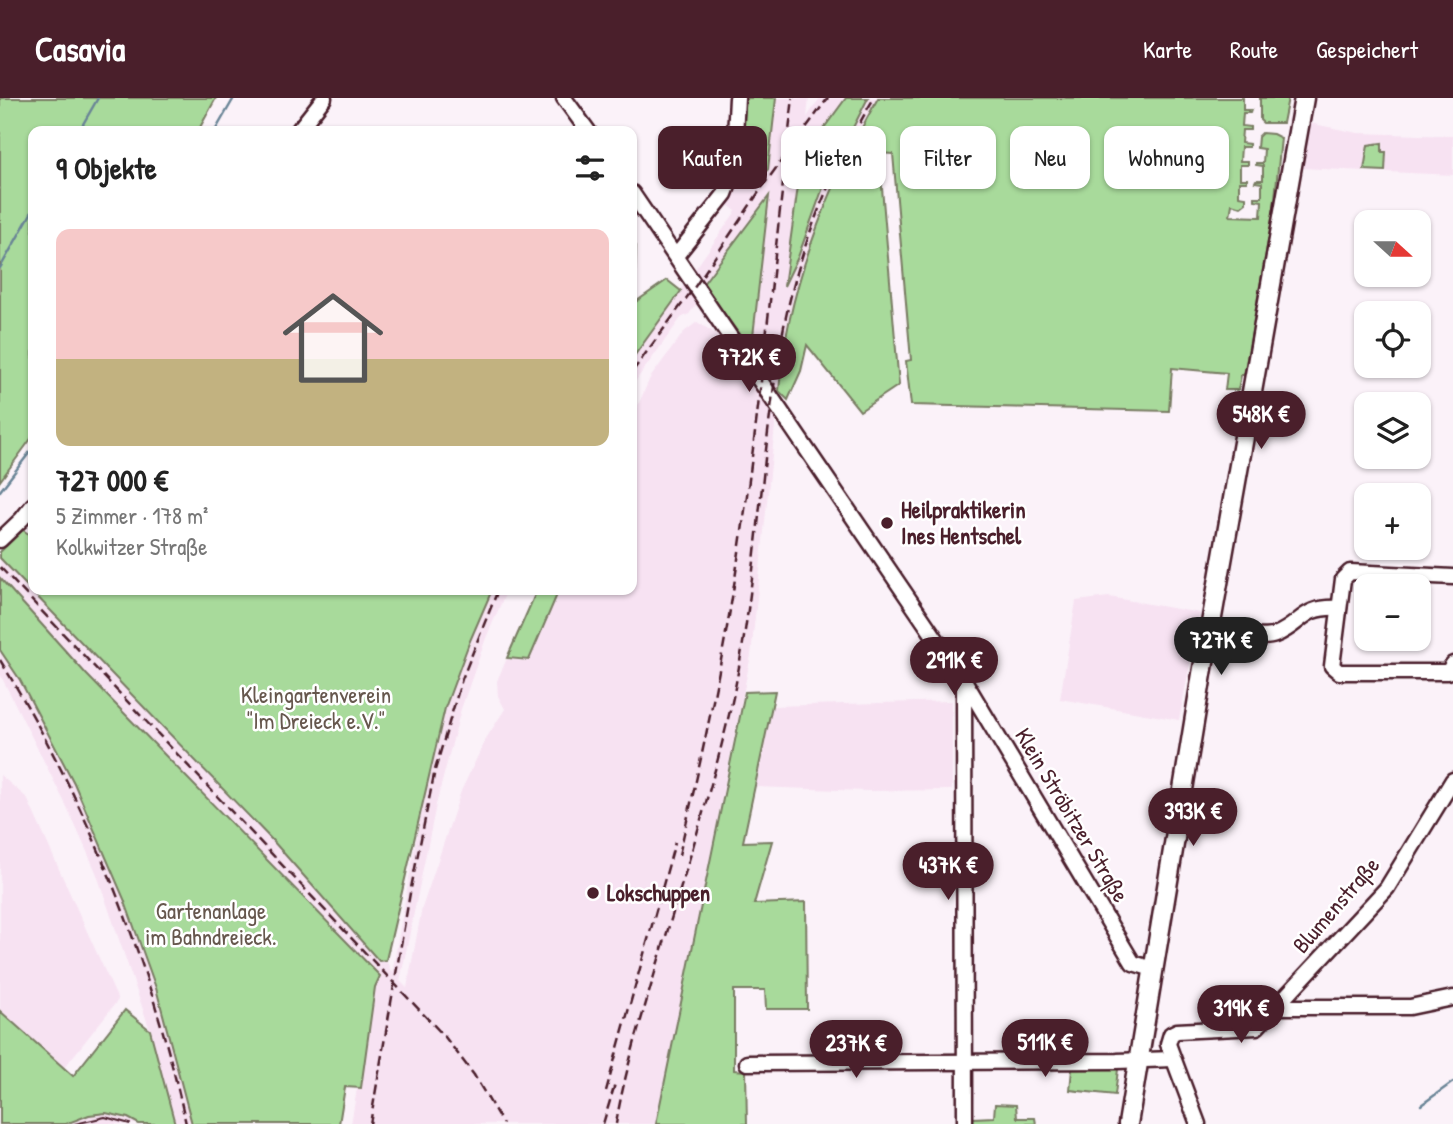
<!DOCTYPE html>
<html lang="de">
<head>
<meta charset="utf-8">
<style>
  :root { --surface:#fff; --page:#f6f6f6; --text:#222; --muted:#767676; --line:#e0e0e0; --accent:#4a1f2b }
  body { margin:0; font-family:"Patrick Hand",sans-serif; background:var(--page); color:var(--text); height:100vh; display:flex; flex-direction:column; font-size:26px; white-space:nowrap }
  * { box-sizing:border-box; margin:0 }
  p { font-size:23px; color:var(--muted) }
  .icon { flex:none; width:38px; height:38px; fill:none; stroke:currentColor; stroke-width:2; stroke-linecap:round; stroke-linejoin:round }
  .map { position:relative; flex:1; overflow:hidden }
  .panel { position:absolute; left:28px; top:28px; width:609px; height:469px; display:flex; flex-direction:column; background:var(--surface); border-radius:14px; box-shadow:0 2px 5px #0004 }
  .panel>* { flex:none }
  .banner { position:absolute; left:658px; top:28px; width:665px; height:63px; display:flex; gap:14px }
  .needle { width:46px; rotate:111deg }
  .tools { position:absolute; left:1354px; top:112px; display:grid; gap:14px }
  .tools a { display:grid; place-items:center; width:77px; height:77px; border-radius:14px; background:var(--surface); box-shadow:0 2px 5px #0004; font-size:35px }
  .price { position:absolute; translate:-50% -60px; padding:0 16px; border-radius:24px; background:var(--accent); color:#fff; font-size:23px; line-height:46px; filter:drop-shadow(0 2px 4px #0008) }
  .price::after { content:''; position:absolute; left:50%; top:42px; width:21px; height:16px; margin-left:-10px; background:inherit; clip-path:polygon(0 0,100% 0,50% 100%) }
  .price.on { background:#222; color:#fff }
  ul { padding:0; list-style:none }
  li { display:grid; align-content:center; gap:14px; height:371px; padding:0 28px }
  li+li { border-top:2px solid var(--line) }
  li span { display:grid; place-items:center; height:217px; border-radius:14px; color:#555 }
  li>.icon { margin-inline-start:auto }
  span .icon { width:126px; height:126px; fill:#fffc; stroke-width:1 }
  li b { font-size:30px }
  h2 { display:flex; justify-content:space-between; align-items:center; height:84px; padding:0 28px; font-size:30px }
  .tag { padding:0 24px; border-radius:14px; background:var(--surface); box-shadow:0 2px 5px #0004; font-size:24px; line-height:63px }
  .tag.on { background:var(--accent); color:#fff }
  header { display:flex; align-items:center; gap:42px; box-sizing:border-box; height:98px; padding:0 35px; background:var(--accent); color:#fff }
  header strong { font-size:33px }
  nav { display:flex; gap:38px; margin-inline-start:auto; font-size:24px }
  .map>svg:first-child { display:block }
  .built { fill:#f7e2f2 }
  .green { fill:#a8da9b; stroke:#797c63; stroke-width:2 }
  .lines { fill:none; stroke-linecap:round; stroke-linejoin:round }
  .stream { stroke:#698496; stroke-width:2.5 }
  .minor-casing { stroke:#4a1f2b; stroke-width:19 }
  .major-casing { stroke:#4a1f2b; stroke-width:23 }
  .minor { stroke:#fff; stroke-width:14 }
  .major { stroke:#fff; stroke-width:18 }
  .tram { stroke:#4a1f2b; stroke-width:2 }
  .rail { stroke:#4a1f2b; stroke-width:2.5; stroke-dasharray:10 5; stroke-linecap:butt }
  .poi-dot { fill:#4a1f2b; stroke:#fff; stroke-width:2.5 }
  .labels { text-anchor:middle; stroke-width:5; stroke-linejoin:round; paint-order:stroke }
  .poi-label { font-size:23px; font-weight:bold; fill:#4a1f2b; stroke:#fff; text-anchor:start }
  .park-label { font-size:23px; fill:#66574d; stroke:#fff }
  .street-label { font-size:23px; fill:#4a1f2b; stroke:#fff }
</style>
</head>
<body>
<header>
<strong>Casavia</strong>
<nav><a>Karte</a><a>Route</a><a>Gespeichert</a></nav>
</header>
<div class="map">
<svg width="1453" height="1026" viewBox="0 0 1453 1026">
  <rect width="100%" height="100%" fill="#fbf2f9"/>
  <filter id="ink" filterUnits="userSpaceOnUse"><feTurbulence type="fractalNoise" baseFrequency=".0143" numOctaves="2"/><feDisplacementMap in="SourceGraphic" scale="14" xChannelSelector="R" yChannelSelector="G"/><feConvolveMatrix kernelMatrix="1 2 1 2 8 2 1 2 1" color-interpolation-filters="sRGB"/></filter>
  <g filter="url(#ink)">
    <g class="built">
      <path d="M776,0H809L807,19L820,0H846L802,60L795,123L789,148L787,185L824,87L868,0H878L857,38L835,86L802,179L789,224L780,280L751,557L656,1026H351L357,991L361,990L375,889L380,878L87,577L0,480V460L273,743L379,863L386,862L392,875L423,703L445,610L469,545L492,492H507L486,540L461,611L436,707L400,883L407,890L422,810L461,693L487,639L505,611L498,598L497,583L507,560L529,562L559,492H632V321L650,280L684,234L697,224L718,237L748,283L769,100L693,197L698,204L689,216L681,220L632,288V261L736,113L724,104L743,75L756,86Z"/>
      <path d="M1309,25L1358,35L1453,38V77L1301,70Z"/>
      <path d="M1109,499L1200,515L1179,622L1060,601L1076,503Z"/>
      <path d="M0,552L20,582L74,685L124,801L156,890L192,1026H175L150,932L96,774L67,709L0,576Z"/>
      <path d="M952,603V692L867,693L755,689L772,608Z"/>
      <path d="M0,677L27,700L118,902L64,970L0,913Z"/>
      <path d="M106,1015L128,1020L139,1026H66L89,1017Z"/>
    </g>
    <g class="green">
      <path d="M0,0H216L198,33H33V338L0,383Z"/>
      <path d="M746,0H776L768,71L756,86L739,69Z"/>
      <path d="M846,0H868L824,87L798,159L784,188L802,60Z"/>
      <path d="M878,0H1243V12H1251L1250,15H1243L1242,28L1250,29V32H1242L1241,45L1249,46V49H1241L1240,63H1248V67H1240V81H1247V84H1239V98L1246,99V105L1241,109L1232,106L1230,118L1261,119L1262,103L1255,102V99H1262V85L1255,84L1256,82H1263V68L1256,67V65H1263L1264,51L1257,50L1258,39L1262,35L1273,36L1281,40L1274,110L1244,277H1241L1238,292H1225L1227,275L1172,270L1169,313L911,307L906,263L911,262L893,56L879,55L899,287L860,313L807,247L801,273L788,302L779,293C787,191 828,89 878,0Z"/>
      <path d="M1260,0H1288L1283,25H1263L1260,22Z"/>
      <path d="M1382,45V54H1386L1385,73L1364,72L1368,47Z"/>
      <path d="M769,98L752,247V254L703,186Z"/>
      <path d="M632,147L636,148L634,205L667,182L681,193L632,261Z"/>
      <path d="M1223,299L1236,303L1234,317L1221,315Z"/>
      <path d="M23,432L30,437L33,434V492H492L469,545L445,610L386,862L379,863L273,743L0,460V454Z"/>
      <path d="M0,480L87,577L380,878L375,889L361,990L345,989L339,1026H192L156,890L124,801L74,685L20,582L0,552Z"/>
      <path d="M537,492H559L529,562L507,560Z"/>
      <path d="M775,593L743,744L772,743L754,806L806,804L807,911H766L765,892H734V972L746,973L747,1026H656L745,594Z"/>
      <path d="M125,912L150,932L175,1026H139L128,1020L106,1015L89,1017L66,1026H0V913L73,978Z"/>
      <path d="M1072,971H1118L1115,997L1070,992Z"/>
      <path d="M995,1006L1016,1007L1017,1020H1035L1036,1026H973V1020L994,1019Z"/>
    </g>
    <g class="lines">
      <g class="stream">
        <path d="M79,33L98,0"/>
        <path d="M215,33L234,0"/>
        <path d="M0,170L33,112"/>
        <path d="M0,393L33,350"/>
        <path d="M1421,1007L1453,984"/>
      </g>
      <g class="minor-casing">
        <g id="minor">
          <path d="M564,0L588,33"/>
          <path d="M298,33L324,0"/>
          <path d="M632,95L964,582L1133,865L1153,871"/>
          <path d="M676,158L725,96L733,75L737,0"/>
          <path d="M0,442L22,421L33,407"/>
          <path d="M1453,479L1350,474L1343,481L1332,568L1339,574H1448L1453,566"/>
          <path d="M1210,529C1226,532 1261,543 1275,537C1304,525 1301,508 1339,510"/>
          <path d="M964,584L965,1026"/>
          <path d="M1275,909H1410L1453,900"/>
          <path d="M747,965L1117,963L1173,961"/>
          <path d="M1198,1026L1168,946L1171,936L1177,933L1257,929L1387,790L1453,682"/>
        </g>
      </g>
      <g class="major-casing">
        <path id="major" d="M1128,1026L1202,576L1304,0"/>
      </g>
      <use href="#minor" class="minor"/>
      <use href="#major" class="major"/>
      <path class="tram" d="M75,1026L105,1019L130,1026"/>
      <g class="rail">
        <path d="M632,274L696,187L765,85L828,0"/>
        <path d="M0,469L445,939L474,977L503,1026"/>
        <path d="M0,562C87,703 151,864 186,1026"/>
        <path d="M679,757C698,676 716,594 730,512C758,342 772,170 793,0"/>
        <path d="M606,993L675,744"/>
        <path d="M370,1026L410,795L435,672L462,581L498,492"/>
        <path d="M603,1026L615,986"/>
        <path d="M616,1026C624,977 639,929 653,881C680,790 711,696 732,604C759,480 760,352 784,228C800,148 832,70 874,0"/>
      </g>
    </g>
  </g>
  <g class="poi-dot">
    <circle cx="887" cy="425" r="7"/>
    <circle cx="593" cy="795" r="7"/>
  </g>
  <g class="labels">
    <g class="poi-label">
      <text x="901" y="420">Heilpraktikerin<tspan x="901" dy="26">Ines Hentschel</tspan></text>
      <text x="607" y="803">Lokschuppen</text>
    </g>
    <g class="park-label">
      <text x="316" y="605">Kleingartenverein<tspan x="316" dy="26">"Im Dreieck e.V."</tspan></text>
      <text x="211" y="821">Gartenanlage<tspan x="211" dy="26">im Bahndreieck.</tspan></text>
    </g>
    <g class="street-label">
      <text transform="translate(1072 717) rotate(59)" y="8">Klein Ströbitzer Straße</text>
      <text transform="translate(1336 807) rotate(-49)" y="8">Blumenstraße</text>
    </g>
  </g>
</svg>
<div class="tools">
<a><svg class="needle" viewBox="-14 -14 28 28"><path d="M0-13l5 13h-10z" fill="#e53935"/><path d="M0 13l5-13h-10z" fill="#767676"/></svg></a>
<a><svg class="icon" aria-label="locate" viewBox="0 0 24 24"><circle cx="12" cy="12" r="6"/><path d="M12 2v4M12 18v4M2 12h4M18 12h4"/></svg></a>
<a><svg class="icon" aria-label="layers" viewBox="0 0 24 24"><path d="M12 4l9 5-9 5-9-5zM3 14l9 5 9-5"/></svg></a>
<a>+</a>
<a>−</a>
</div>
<b class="price" style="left:749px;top:296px">772K €</b>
<b class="price" style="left:1261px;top:353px">548K €</b>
<b class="price on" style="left:1221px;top:579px">727K €</b>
<b class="price" style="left:954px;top:599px">291K €</b>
<b class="price" style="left:1193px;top:750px">393K €</b>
<b class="price" style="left:948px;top:804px">437K €</b>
<b class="price" style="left:1241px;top:947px">319K €</b>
<b class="price" style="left:1045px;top:981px">511K €</b>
<b class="price" style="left:856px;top:982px">237K €</b>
<div class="banner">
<a class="tag on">Kaufen</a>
<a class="tag">Mieten</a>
<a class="tag">Filter</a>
<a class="tag">Neu</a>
<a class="tag">Wohnung</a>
</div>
<section class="panel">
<h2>9 Objekte<svg class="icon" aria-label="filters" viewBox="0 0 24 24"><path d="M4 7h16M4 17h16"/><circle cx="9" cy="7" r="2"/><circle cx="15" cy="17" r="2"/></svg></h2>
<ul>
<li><span style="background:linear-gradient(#f6c9c9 60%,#c2b280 0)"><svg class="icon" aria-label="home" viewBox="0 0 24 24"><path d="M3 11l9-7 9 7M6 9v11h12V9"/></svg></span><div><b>727 000 €</b><p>5 Zimmer · 178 m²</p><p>Kolkwitzer Straße</p></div></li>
</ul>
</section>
</div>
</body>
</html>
